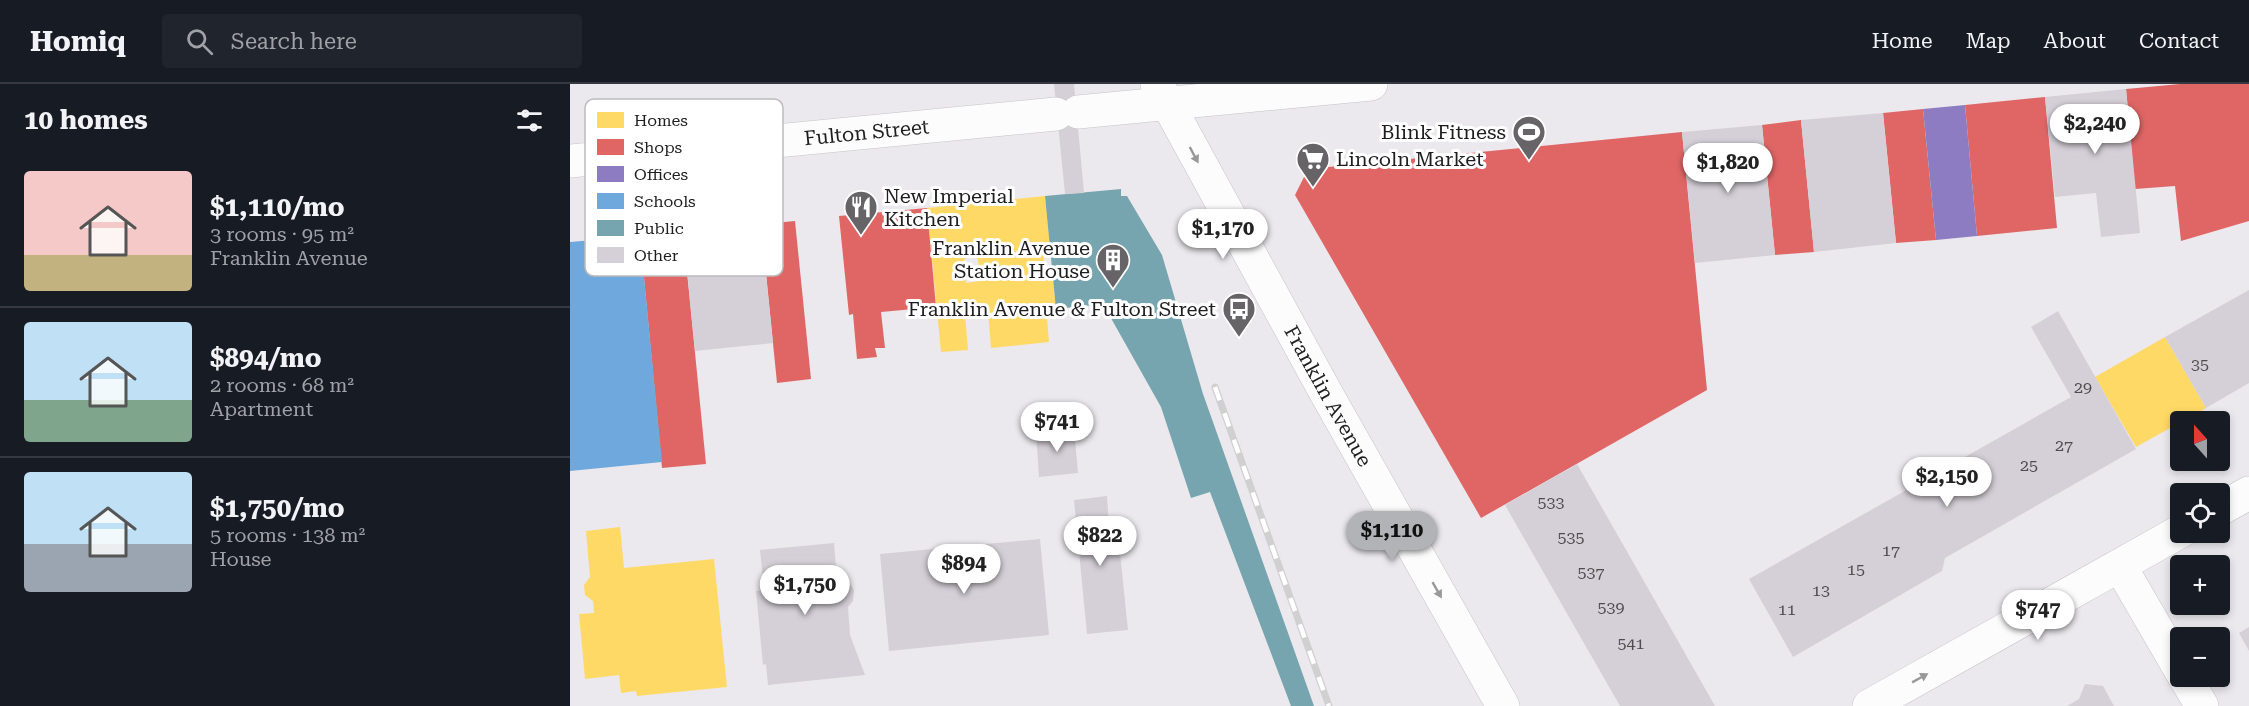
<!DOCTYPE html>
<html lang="en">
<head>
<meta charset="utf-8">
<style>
  :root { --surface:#171b24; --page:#20242c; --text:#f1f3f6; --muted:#9ea1a6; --line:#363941; --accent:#b2b3b6 }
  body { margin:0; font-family:"Roboto Serif",serif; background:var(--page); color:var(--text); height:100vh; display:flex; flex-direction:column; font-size:22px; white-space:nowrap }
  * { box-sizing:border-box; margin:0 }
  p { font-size:20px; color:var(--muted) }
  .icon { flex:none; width:33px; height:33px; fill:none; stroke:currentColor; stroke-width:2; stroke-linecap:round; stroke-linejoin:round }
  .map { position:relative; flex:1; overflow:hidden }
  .side { display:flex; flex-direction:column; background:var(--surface); width:570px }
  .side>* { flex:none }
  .needle { width:39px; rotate:339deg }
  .fabs { position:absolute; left:1600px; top:327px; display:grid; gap:12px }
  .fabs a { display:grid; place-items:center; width:60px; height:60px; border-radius:6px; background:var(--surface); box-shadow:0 3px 9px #0003; font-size:30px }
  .price { position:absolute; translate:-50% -51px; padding:0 14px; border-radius:21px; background:#fff; color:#222; font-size:20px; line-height:39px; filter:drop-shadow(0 2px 3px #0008) }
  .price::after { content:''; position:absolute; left:50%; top:36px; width:18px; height:14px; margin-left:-9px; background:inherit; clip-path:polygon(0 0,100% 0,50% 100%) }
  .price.current { background:var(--accent); color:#111 }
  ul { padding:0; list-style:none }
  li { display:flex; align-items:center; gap:18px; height:150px; padding:0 24px }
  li+li { border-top:2px solid var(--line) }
  li span { display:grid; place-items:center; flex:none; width:168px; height:120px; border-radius:6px; color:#555 }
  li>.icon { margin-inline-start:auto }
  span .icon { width:72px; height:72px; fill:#fffc; stroke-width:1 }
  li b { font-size:26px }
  h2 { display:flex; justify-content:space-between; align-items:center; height:72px; padding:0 24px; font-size:26px }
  header { display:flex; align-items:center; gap:36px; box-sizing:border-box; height:84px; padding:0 30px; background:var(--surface); border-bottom:2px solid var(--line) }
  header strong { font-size:28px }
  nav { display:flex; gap:33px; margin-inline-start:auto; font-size:21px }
  .search { width:420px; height:54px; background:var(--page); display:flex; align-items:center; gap:15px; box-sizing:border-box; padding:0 21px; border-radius:6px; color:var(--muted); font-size:22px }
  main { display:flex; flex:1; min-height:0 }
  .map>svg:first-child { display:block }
  .homes { fill:#ffd966; fill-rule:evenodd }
  .shops { fill:#e06666 }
  .offices { fill:#8e7cc3 }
  .schools { fill:#6fa8dc }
  .public { fill:#76a5af }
  .building { fill:#d5d0d8 }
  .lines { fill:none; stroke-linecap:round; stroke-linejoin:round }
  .minor-casing { stroke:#c5c4c7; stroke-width:34 }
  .tertiary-casing { stroke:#c5c4c7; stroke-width:34 }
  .secondary-casing { stroke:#c5c4c7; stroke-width:34 }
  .minor { stroke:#fcfcfc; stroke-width:33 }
  .tertiary { stroke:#fcfcfc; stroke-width:33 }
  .secondary { stroke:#fcfcfc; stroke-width:33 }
  .rail-casing { stroke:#d1d0d1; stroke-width:7 }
  .rail { stroke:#fff; stroke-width:4.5; stroke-dasharray:14; stroke-linecap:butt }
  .oneway { fill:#989899 }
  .labels { text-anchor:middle; stroke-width:6; stroke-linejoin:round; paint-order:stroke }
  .number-label { font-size:16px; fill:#4f4c50 }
  .poi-label { font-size:20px; fill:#1e1d1f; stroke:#fff; text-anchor:end }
  .street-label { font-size:20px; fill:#1e1d1f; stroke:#fff }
  .key { fill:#fff; stroke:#bcbbbc; stroke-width:1.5 }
  .key-label { font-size:16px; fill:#1e1d1f }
</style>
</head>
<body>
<header>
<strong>Homiq</strong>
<div class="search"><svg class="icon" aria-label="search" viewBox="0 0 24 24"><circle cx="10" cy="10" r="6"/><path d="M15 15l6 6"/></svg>Search here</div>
<nav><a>Home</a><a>Map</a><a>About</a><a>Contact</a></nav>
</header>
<main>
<section class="side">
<h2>10 homes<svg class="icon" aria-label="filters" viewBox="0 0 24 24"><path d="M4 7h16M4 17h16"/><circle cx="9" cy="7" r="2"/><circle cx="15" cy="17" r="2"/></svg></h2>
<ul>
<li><span style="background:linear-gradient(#f6c9c9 70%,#c2b280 0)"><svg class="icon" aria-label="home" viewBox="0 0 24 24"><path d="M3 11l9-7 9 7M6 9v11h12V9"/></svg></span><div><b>$1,110/mo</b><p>3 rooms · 95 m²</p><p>Franklin Avenue</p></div></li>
<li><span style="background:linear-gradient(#bfe0f5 65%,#7fa58c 0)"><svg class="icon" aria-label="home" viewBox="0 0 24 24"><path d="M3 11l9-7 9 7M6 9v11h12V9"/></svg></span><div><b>$894/mo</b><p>2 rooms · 68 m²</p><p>Apartment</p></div></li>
<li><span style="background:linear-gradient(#bfe0f5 60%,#9aa5b1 0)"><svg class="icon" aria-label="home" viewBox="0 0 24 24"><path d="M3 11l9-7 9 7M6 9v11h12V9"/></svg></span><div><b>$1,750/mo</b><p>5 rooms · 138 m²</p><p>House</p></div></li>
</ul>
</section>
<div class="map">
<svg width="1679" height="622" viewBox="0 0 1679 622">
  <rect width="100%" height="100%" fill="#ebe9ed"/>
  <g class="homes">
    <path d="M475,112L480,161L473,167L475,191H482L486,220L476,221L479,258L421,264L418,227L395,230L398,266L371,268L357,124ZM401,169L408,175L410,197L396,199L394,176Z"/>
    <path d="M1595,253L1636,324L1566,363L1525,293Z"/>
    <path d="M50,443L54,484L144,475L157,603L67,612L66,607L51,609L49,591L15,595L9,530L24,529L23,517L15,511L14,501L20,493L16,447Z"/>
  </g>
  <g class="shops">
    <path d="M1610,0H1679V137L1611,157L1605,102L1565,105L1556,5Z"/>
    <path d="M1475,13L1487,144L1407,152L1395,21Z"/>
    <path d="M1353,25L1366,156L1326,159L1313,29Z"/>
    <path d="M1231,36L1244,168L1205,171L1192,41Z"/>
    <path d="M1112,48L1137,306L911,434L725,111L738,85Z"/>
    <path d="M357,124L366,223L311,228L315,264H305L307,273L287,275L283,230L279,231L269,132Z"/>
    <path d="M225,137L241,295L207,299L191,140Z"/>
    <path d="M113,147L136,380L92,384L70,152Z"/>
  </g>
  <path class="offices" d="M1395,21L1407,152L1366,156L1353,25Z"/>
  <path class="schools" d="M70,152L92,378L0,387V158Z"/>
  <path class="public" d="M551,105V112H557L592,171L633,310L744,622H721L640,408L621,414L591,323L533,220L486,225L475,112Z"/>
  <g class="building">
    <path d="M484,0H504L514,109L495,110Z"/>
    <path d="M1556,5L1570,149L1531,153L1526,109L1485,113L1475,13Z"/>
    <path d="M1313,29L1326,159L1244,168L1231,36Z"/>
    <path d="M1192,41L1205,171L1125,179L1112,48Z"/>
    <path d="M191,140L203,259L125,267L113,147Z"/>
    <path d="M1679,206V299L1636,324L1595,253Z"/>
    <path d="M1488,227L1566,365L1375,474L1372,487L1223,573L1179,495L1501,313L1461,243Z"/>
    <path d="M504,345L508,389L469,393L466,349Z"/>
    <path d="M1007,380L1087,520L1145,622H1050L1015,561L935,421Z"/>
    <path d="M537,412L539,441L547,440L558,546L517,550L504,416Z"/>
    <path d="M470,455L479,551L319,567L310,470Z"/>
    <path d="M264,459L267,495H277L284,506L283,517L278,523L280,551L295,591L198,601L196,580L193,581L186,507L194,506L190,466Z"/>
    <path d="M1679,543V567L1669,549Z"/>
    <path d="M1515,600L1533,602L1544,622H1497L1509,615Z"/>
  </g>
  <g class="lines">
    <g class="minor-casing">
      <g id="minor">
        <path d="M1650,425L1679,409"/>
        <path d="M1550,482L1611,587"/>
        <path d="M1614,592L1632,622"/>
        <path d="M1299,622L1611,447"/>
      </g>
    </g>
    <g class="tertiary-casing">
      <g id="tertiary">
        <path id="s1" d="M587,0L756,309L933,622"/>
      </g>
    </g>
    <g class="secondary-casing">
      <g id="secondary">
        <path d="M508,28L801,0"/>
        <path id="s2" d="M0,77L486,30"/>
      </g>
    </g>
    <use href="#minor" class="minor"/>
    <use href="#tertiary" class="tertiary"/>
    <use href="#secondary" class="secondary"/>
    <g class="rail-casing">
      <path id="rail" d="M645,303L759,622"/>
    </g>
    <use href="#rail" class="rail"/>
  </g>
  <defs><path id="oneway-solid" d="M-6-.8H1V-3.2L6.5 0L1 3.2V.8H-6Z" transform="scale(1.5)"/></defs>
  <g class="oneway">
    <use href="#oneway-solid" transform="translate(624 71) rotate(62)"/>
    <use href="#oneway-solid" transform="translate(867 506) rotate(60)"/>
    <use href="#oneway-solid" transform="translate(1350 594) rotate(-29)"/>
  </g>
  <defs>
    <g id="stadium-pin" transform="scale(1.725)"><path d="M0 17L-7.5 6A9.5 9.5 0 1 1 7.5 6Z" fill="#666467" stroke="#fff"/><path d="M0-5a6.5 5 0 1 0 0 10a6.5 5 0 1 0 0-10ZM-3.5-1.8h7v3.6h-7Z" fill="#fff"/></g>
    <g id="supermarket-pin" transform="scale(1.725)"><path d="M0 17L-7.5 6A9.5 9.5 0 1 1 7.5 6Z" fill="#666467" stroke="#fff"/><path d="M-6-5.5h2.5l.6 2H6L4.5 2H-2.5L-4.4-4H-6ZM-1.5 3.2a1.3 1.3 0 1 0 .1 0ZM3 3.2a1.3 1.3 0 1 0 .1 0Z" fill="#fff"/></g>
    <g id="restaurant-pin" transform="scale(1.725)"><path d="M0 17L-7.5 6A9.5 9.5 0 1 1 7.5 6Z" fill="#666467" stroke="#fff"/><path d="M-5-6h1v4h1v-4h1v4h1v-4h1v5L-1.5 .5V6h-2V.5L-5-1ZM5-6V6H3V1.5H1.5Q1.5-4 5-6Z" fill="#fff"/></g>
    <g id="building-pin" transform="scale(1.725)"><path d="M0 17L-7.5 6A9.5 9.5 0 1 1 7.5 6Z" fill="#666467" stroke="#fff"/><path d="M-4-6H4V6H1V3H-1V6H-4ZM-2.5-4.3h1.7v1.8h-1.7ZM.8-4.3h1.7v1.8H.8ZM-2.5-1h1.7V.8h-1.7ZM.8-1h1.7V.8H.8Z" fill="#fff"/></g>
    <g id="bus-pin" transform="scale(1.725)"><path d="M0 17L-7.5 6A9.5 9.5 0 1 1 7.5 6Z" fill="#666467" stroke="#fff"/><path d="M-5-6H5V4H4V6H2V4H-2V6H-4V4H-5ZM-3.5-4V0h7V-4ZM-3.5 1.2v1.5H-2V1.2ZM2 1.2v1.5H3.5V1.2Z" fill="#fff"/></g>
  </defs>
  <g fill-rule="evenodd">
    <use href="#stadium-pin" x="959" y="48"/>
    <use href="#supermarket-pin" x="743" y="75"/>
    <use href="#restaurant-pin" x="291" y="123"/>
    <use href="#building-pin" x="543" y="176"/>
    <use href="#bus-pin" x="669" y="225"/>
  </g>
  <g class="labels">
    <g class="number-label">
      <text x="1630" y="286">35</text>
      <text x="1513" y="309">29</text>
      <text x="1494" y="367">27</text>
      <text x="1459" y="387">25</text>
      <text x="981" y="424">533</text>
      <text x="1001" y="459">535</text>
      <text x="1321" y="472">17</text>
      <text x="1286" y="491">15</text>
      <text x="1021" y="494">537</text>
      <text x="1251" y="512">13</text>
      <text x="1041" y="529">539</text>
      <text x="1217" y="531">11</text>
      <text x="1061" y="565">541</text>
    </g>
    <g class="poi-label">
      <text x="936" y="55">Blink Fitness</text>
      <text x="766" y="82" text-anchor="start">Lincoln Market</text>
      <text x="314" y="119" text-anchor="start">New Imperial<tspan x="314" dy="23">Kitchen</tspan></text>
      <text x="520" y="171">Franklin Avenue<tspan x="520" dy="23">Station House</tspan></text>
      <text x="646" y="232">Franklin Avenue &amp; Fulton Street</text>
    </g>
    <g class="street-label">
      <text dy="7" stroke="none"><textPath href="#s2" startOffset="298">Fulton Street</textPath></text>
      <text dy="7" stroke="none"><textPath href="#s1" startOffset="356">Franklin Avenue</textPath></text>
    </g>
  </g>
  <rect x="15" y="15" width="198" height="177" rx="9" class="key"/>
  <rect x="27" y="28" width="27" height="16" fill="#ffd966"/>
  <rect x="27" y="55" width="27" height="16" fill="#e06666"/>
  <rect x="27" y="82" width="27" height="16" fill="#8e7cc3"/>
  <rect x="27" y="109" width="27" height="16" fill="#6fa8dc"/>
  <rect x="27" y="136" width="27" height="16" fill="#76a5af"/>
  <rect x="27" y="163" width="27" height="16" fill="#d5d0d8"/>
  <g class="key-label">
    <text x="64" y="42">Homes</text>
    <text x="64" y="69">Shops</text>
    <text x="64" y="96">Offices</text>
    <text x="64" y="123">Schools</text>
    <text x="64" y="150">Public</text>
    <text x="64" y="177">Other</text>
  </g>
</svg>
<div class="fabs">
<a><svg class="needle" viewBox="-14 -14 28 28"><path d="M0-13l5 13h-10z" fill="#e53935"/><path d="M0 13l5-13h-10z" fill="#9ea1a6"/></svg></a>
<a><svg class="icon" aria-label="locate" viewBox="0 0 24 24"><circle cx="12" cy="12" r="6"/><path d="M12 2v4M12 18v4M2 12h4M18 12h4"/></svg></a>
<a>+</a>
<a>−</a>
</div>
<b class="price" style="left:1525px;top:71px">$2,240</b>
<b class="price" style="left:1158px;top:110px">$1,820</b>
<b class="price" style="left:653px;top:176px">$1,170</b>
<b class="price" style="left:487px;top:369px">$741</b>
<b class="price" style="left:1377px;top:424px">$2,150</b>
<b class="price current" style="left:822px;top:478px">$1,110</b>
<b class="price" style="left:530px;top:483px">$822</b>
<b class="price" style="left:394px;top:511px">$894</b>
<b class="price" style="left:235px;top:532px">$1,750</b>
<b class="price" style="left:1468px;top:557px">$747</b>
</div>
</main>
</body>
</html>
